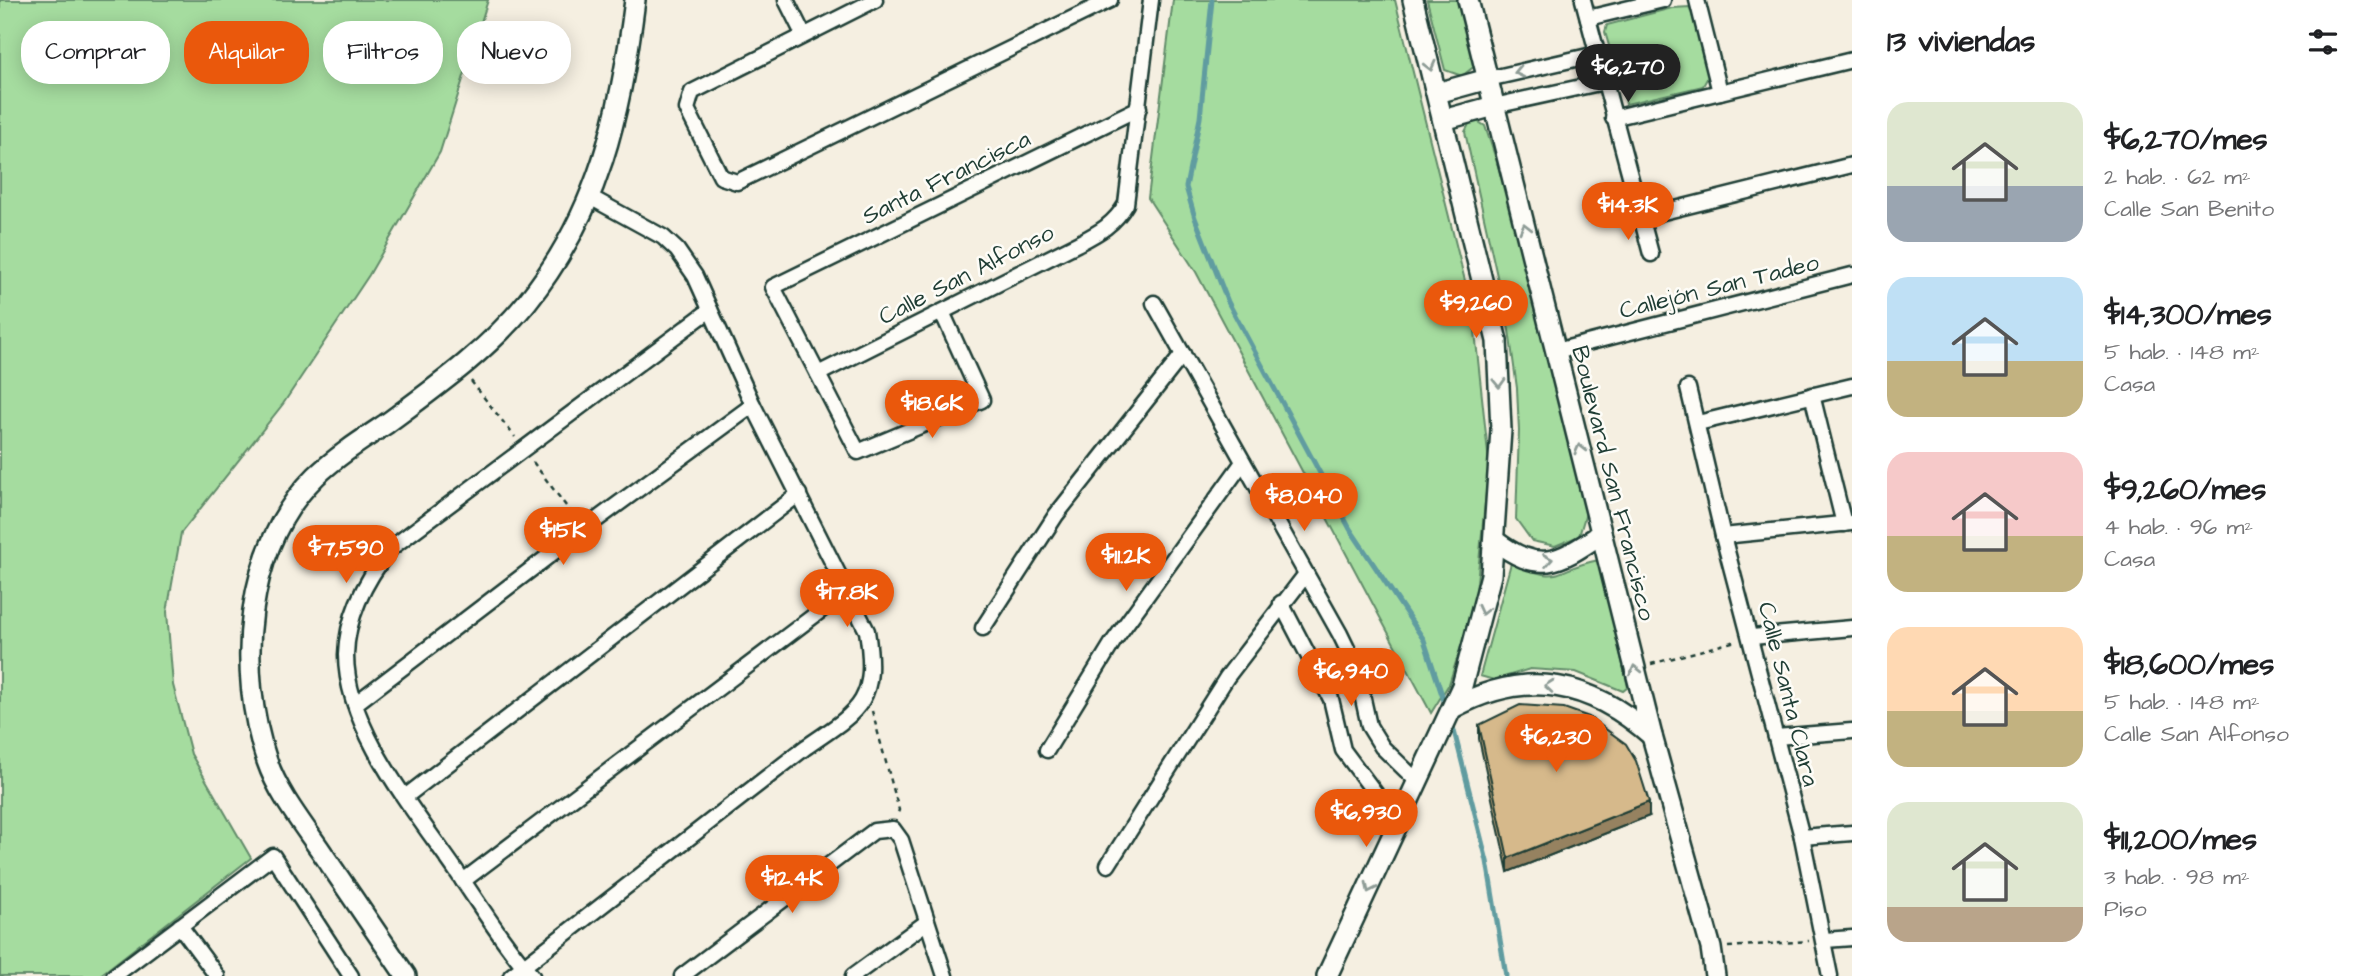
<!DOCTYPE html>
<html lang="es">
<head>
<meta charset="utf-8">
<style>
  :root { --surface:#fff; --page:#f2f2f2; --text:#202124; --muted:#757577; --accent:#ea580c }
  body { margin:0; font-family:"Architects Daughter",sans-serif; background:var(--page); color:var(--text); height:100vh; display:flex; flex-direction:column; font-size:26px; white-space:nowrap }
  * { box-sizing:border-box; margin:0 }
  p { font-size:23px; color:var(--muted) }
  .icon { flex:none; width:38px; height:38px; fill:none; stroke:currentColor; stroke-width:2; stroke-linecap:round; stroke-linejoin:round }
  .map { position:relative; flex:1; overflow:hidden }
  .details { display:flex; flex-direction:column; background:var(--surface); width:525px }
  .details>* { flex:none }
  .hud { position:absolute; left:21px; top:21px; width:665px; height:63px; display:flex; gap:14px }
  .price { position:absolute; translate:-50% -60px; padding:0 16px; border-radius:24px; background:var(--accent); color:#fff; font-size:23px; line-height:46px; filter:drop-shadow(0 2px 4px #0008) }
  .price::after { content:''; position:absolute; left:50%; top:42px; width:21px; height:16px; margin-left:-10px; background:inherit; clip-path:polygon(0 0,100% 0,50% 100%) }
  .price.selected { background:#222; color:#fff }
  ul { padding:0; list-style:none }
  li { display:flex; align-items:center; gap:21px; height:175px; padding:0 35px }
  li span { display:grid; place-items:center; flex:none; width:196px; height:140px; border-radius:21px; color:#555 }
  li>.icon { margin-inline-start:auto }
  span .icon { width:84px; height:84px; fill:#fffc; stroke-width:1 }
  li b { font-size:30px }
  h2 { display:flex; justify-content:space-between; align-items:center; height:84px; padding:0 35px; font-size:30px }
  .pill { padding:0 24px; border-radius:28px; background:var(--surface); box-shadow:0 4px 18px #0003; font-size:24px; line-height:63px }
  .pill.selected { background:var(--accent); color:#fff }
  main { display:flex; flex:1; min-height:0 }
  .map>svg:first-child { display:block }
  .green { fill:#a5dc9f; stroke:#628c6a; stroke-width:2 }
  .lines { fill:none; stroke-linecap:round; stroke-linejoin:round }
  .stream { stroke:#609ca0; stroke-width:5 }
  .street-casing { stroke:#1f3d34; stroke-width:19 }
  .secondary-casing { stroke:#1f3d34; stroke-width:24 }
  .path { stroke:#1f3d34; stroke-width:2.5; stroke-dasharray:5 5; stroke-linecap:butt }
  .street { stroke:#fdfcf7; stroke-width:14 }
  .secondary { stroke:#fdfcf7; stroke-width:19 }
  .wall { fill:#b89f78; stroke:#1f3d34; stroke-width:2 }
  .shaded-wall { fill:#968261; stroke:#1f3d34; stroke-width:2 }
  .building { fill:#d6b98b; stroke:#1f3d34; stroke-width:2 }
  .oneway { stroke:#8e9c96 }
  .labels { text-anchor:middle; stroke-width:5; stroke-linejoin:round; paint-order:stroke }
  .street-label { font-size:24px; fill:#1f3d34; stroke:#fdfcf7 }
</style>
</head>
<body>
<main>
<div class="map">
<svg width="1852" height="976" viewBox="0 0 1852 976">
  <rect width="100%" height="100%" fill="#f5efe1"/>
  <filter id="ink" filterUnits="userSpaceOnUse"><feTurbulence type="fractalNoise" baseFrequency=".0143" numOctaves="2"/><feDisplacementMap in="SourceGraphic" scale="14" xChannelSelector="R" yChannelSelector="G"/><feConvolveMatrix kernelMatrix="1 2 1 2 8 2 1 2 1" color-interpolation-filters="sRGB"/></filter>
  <g filter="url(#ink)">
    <g class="green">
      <path d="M0,0H488L440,152L369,275L283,404L181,533L167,612L173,685L191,754L251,858L99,976H0Z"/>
      <path d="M1173,0H1395L1473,313L1489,463L1475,602L1449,684L1431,713L1196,272L1148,198Z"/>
      <path d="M1427,0H1459L1476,65L1462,76L1445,70Z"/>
      <path d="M1690,7L1709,75L1703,86L1626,104L1605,32L1607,25L1672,8Z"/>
      <path d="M1472,118L1485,126C1528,252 1557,383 1586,513L1579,536L1555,546L1532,541L1516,519L1519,431L1517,388L1509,330L1465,132Z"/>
      <path d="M1599,560L1628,687L1623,691L1576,672L1530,669L1494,680L1480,676L1511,563C1566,586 1551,569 1599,560Z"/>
    </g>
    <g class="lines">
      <g class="stream">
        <path d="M1212,0L1200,118L1186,187L1195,218L1228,302L1350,529L1424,640L1446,707"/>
        <path d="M1452,723L1487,861L1506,976"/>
      </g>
      <g class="street-casing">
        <g id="street">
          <path d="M786,0L803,34"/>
          <path d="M875,0L692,92L687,109L721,177L737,182L1110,0"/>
          <path d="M1583,0L1651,254"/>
          <path d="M1697,0L1720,92"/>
          <path d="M1588,18L1663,0"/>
          <path d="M1488,79L1597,54"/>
          <path d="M1494,106L1604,82"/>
          <path d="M1613,118L1852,60"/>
          <path d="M1639,218L1852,165"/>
          <path d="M1154,303L1340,634L1356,667L1369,726L1382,747L1419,783"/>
          <path d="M942,312L982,400L858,452L773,287L1139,108"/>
          <path d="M1556,351L1852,275"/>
          <path d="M818,374L1077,244C1098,233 1114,225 1126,204L1151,0"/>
          <path d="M1688,388L1723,536L1802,837L1830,976"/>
          <path d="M1812,395L1844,524"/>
          <path d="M1698,423L1852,386"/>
          <path d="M1723,536L1851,523"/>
          <path d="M1281,603L1331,699L1343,750L1399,825"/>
          <path d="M983,628L1056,515L1183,354"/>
          <path d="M1752,637L1852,628"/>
          <path d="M1325,688L1357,673"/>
          <path d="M355,704L584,529L753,405"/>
          <path d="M1776,737L1852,731"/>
          <path d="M1047,750L1113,642L1243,462"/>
          <path d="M405,797L799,494"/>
          <path d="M1802,837L1852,833"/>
          <path d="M1108,865L1227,677L1306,574"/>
          <path d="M463,881L848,590"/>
          <path d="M180,926L217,976"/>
          <path d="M1825,940L1852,938"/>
          <path d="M114,976L273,856L351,976"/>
          <path d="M511,976L806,747C861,710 878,701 867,631L753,405L695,276L677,250L663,237L590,197"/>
          <path d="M532,976C504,944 481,907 457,872C416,812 346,730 346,655C347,615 367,578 391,548L710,310"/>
          <path d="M682,976L874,831L893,829L901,840L945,976"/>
          <path d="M853,976L927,922"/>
        </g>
      </g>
      <g class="secondary-casing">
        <g id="secondary">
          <path d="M1468,0L1652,736L1711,948L1715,976"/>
          <path d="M1437,93L1488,79"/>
          <path d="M1443,120L1494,106"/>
          <path d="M1494,540C1539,574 1557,564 1601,534"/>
          <path d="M1453,708C1527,668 1590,681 1652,736"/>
          <path d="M406,976C377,934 349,892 321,851C301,822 278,793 267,761C236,670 244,547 316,476C337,456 362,440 386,424C436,387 487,351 527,302C599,212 621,113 635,0"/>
          <path d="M1327,976L1462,686L1491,575L1501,430L1497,341L1413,0"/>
        </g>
      </g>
      <g class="path">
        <path d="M471,381L515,437"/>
        <path d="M533,462L575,518"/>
        <path d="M1651,664L1736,641"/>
        <path d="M872,711L899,810L897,816"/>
        <path d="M1728,947L1809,941"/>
      </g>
      <use href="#street" class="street"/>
      <use href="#secondary" class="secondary"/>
    </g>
    <path class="wall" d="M1479,725L1649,816L1508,872L1479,739Z"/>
    <path class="shaded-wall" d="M1649,802V816L1508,872V858Z"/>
    <path class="building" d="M1520,705L1564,708L1589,717L1626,744L1636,761L1649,802L1508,858L1479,725Z"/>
    <defs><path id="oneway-chevron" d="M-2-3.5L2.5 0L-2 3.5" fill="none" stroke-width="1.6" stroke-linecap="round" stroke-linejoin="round" transform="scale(1.75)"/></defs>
    <g class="oneway">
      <use href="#oneway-chevron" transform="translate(1430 66) rotate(76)"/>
      <use href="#oneway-chevron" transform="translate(1519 72) rotate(167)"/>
      <use href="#oneway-chevron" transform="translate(1525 228) rotate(-104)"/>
      <use href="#oneway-chevron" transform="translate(1499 383) rotate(88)"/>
      <use href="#oneway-chevron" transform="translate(1580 449) rotate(-104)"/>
      <use href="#oneway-chevron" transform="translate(1548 560) rotate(-10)"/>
      <use href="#oneway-chevron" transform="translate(1483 610) rotate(103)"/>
      <use href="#oneway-chevron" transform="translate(1635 670) rotate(-104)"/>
      <use href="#oneway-chevron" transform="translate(1549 686) rotate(-175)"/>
      <use href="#oneway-chevron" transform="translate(1370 888) rotate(116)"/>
    </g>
  </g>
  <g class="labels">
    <g class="street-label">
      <text transform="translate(946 177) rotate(-26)" y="8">Santa Francisca</text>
      <text transform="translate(966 274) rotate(-27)" y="8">Calle San Alfonso</text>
      <text transform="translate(1719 286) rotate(-14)" y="8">Callejón San Tadeo</text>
      <text transform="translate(1614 483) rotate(76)" y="8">Boulevard San Francisco</text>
      <text transform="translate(1789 694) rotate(76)" y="8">Calle Santa Clara</text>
    </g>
  </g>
</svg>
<b class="price selected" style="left:1628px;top:104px">$6,270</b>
<b class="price" style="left:1628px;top:242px">$14.3K</b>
<b class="price" style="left:1476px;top:340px">$9,260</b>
<b class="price" style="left:932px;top:440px">$18.6K</b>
<b class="price" style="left:1304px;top:533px">$8,040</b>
<b class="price" style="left:563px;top:567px">$15K</b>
<b class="price" style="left:346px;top:585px">$7,590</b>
<b class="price" style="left:1126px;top:593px">$11.2K</b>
<b class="price" style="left:847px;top:629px">$17.8K</b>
<b class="price" style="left:1351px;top:708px">$6,940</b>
<b class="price" style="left:1556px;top:774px">$6,230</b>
<b class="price" style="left:1366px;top:849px">$6,930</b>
<b class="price" style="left:792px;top:915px">$12.4K</b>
<div class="hud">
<a class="pill">Comprar</a>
<a class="pill selected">Alquilar</a>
<a class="pill">Filtros</a>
<a class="pill">Nuevo</a>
</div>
</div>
<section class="details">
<h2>13 viviendas<svg class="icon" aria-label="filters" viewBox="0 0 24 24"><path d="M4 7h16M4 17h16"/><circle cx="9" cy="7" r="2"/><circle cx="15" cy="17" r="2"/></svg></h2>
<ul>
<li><span style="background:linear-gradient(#dfe7d0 60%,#9aa5b1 0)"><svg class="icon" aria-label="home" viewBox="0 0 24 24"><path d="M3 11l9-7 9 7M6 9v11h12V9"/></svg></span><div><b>$6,270/mes</b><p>2 hab. · 62 m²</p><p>Calle San Benito</p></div></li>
<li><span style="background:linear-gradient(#bfe0f5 60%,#c2b280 0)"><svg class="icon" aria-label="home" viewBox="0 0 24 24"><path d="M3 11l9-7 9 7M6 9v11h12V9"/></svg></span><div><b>$14,300/mes</b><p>5 hab. · 148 m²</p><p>Casa</p></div></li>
<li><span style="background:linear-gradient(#f6c9c9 60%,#c2b280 0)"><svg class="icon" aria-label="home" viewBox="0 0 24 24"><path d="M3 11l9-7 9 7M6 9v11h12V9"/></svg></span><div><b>$9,260/mes</b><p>4 hab. · 96 m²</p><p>Casa</p></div></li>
<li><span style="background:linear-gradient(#ffd9b3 60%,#c2b280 0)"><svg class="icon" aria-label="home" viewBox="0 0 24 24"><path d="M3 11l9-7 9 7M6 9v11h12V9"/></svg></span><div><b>$18,600/mes</b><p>5 hab. · 148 m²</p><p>Calle San Alfonso</p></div></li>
<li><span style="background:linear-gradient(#dfe7d0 75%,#b9a48a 0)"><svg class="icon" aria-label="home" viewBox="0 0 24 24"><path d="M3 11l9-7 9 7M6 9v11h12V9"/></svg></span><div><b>$11,200/mes</b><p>3 hab. · 98 m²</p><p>Piso</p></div></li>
</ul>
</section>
</main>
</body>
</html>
